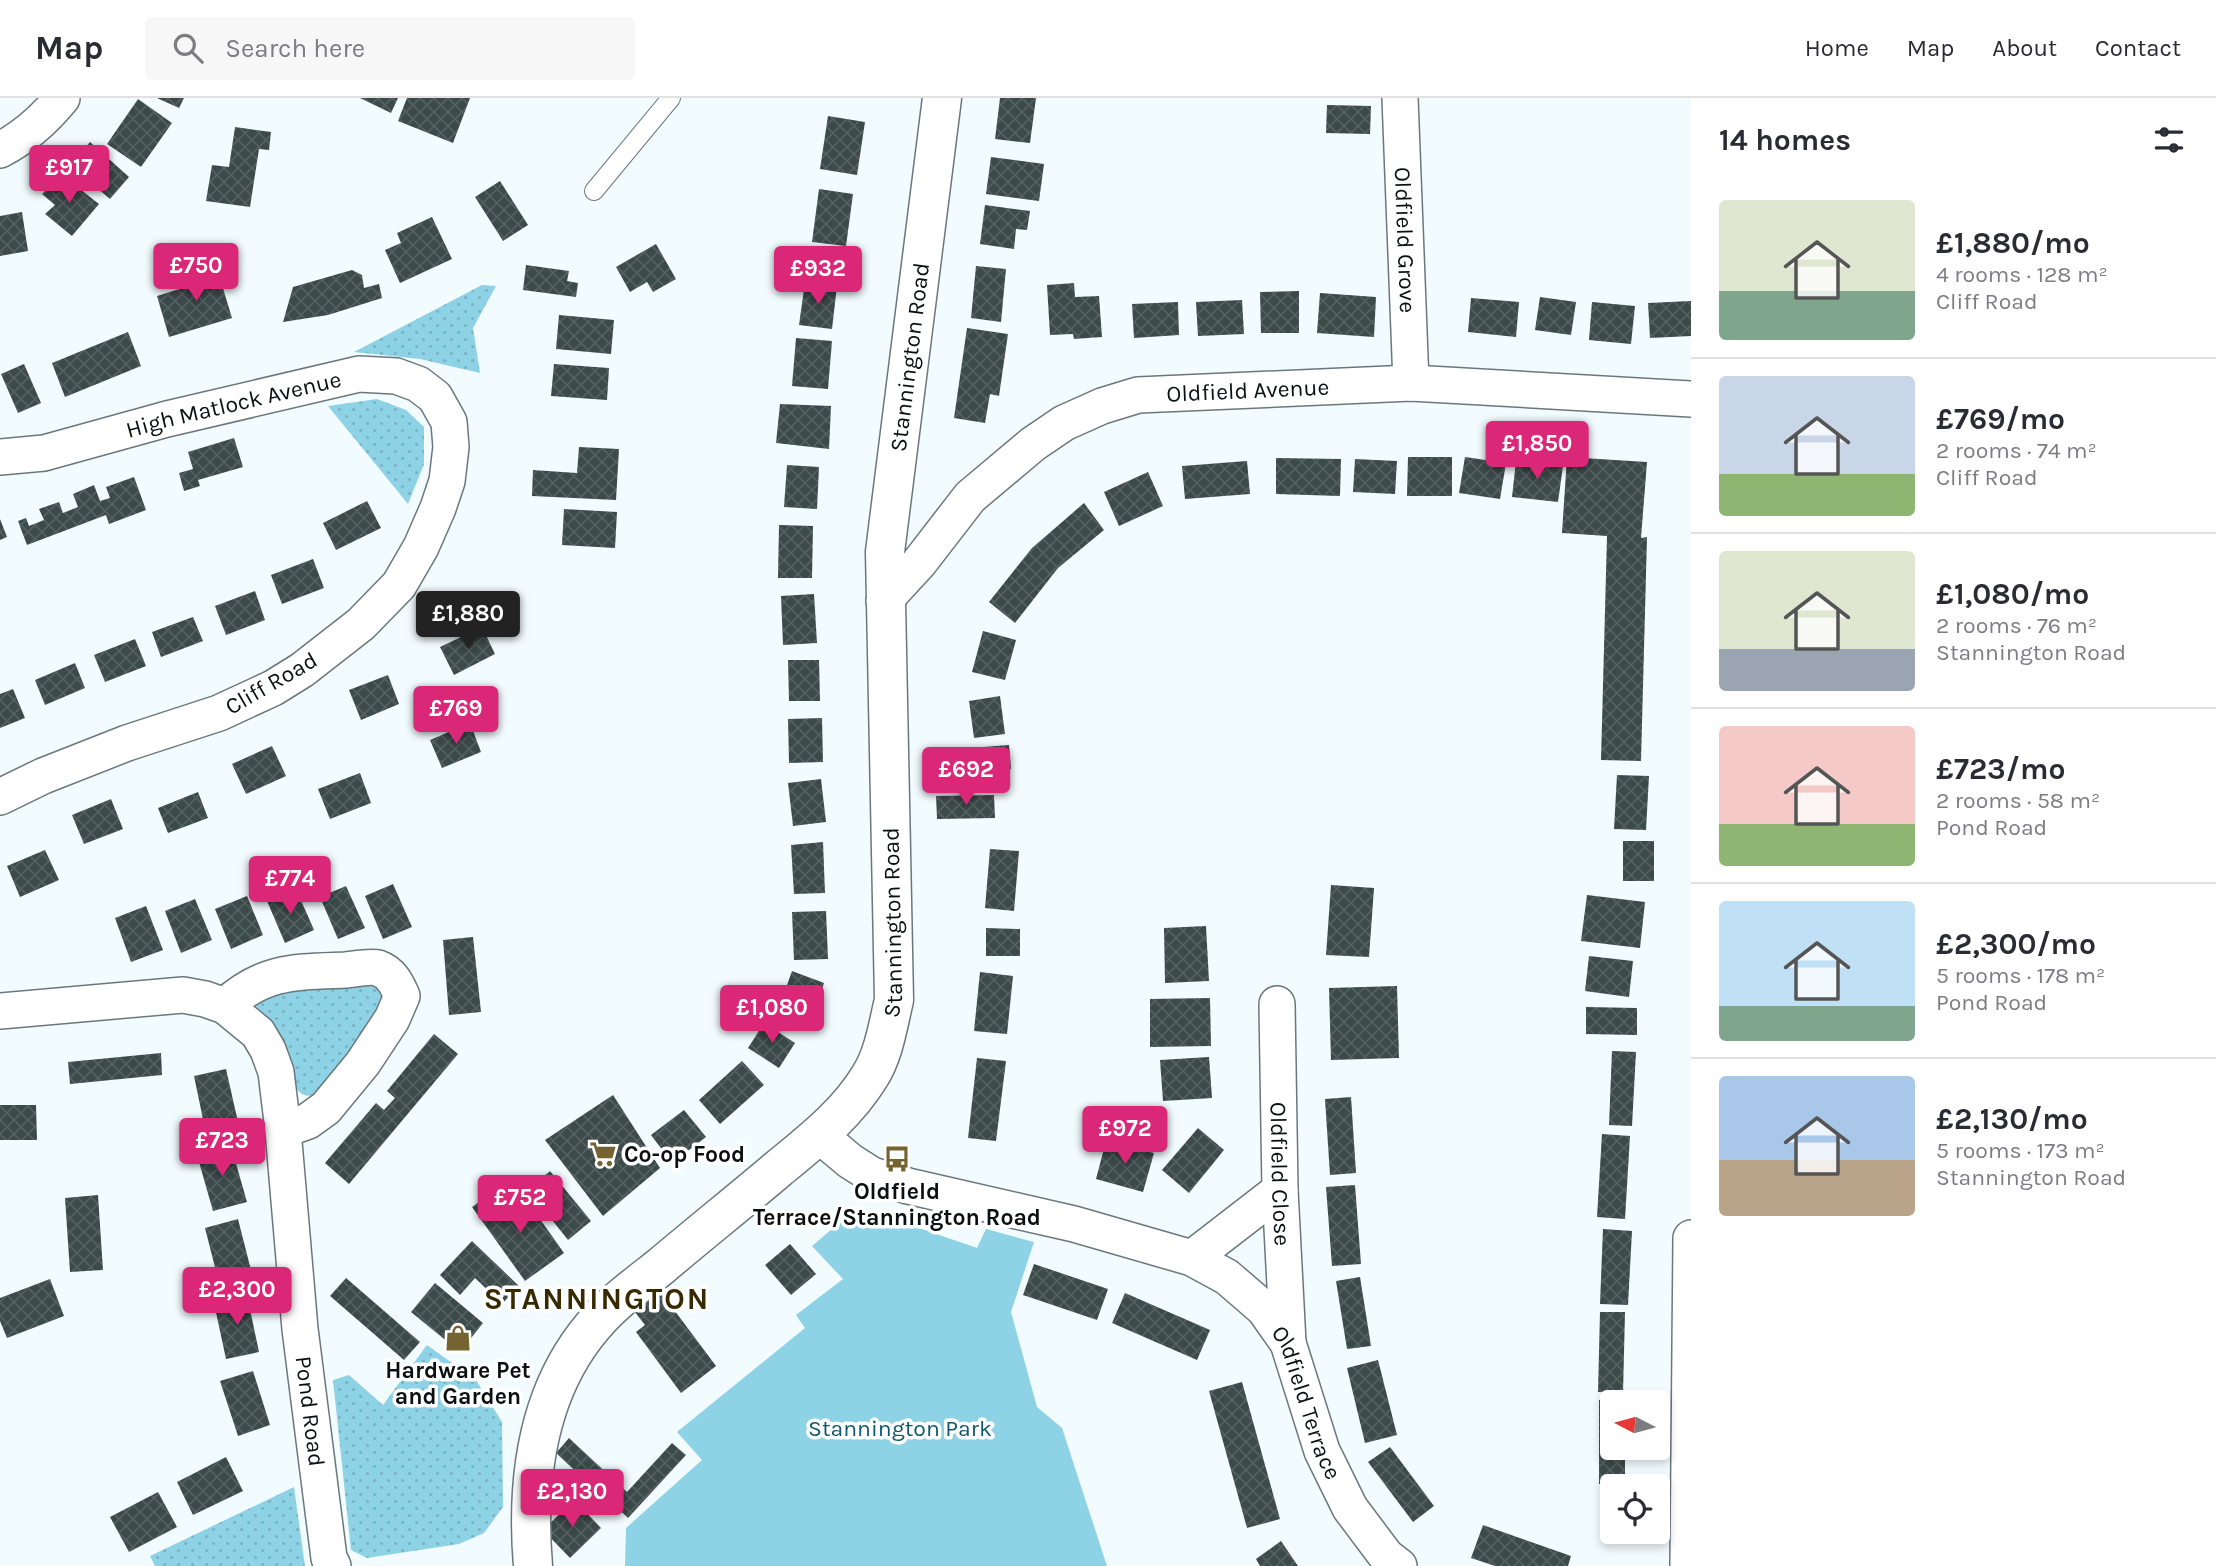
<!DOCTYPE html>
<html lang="en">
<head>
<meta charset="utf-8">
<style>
  :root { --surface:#fff; --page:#f7f7f7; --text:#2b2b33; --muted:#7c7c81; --line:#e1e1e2; --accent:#db2777 }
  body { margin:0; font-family:Karla,sans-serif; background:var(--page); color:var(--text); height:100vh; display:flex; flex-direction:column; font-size:26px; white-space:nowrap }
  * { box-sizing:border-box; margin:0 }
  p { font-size:23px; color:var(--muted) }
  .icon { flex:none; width:38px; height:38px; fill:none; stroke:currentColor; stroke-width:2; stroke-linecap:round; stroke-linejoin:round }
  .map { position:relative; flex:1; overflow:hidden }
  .drawer { display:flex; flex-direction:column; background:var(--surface); width:525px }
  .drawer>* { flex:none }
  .needle { width:46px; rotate:276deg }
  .controls { position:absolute; left:1600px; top:1292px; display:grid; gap:14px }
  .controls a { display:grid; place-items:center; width:70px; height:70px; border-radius:7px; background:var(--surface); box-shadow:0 4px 10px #0003; font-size:35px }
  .price { position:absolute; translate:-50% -60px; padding:0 16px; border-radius:7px; background:var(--accent); color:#fff; font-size:23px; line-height:46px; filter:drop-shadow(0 2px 4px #0008) }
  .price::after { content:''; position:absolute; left:50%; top:42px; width:21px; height:16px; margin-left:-10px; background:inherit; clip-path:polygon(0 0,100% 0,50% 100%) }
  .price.on { background:#222; color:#fff }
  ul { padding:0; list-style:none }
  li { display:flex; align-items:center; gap:21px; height:175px; padding:0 28px }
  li+li { border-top:2px solid var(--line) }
  li span { display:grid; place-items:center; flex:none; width:196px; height:140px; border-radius:7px; color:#555 }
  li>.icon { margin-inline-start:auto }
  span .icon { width:84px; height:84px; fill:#fffc; stroke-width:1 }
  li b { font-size:30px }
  h2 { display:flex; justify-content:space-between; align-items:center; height:84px; padding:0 28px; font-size:30px }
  header { display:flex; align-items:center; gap:42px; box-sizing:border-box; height:98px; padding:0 35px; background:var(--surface); border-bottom:2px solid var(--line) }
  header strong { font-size:33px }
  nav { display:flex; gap:38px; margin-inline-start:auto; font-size:24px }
  .search { width:490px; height:63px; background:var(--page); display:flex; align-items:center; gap:18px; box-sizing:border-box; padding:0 24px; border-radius:7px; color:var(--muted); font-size:26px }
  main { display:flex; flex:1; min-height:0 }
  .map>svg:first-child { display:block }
  .grass { fill:url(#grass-dots) }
  .park { fill:#8ed2e6 }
  .building { fill:url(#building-cross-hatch) }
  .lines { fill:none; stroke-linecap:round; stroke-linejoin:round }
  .lane-casing { stroke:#6a787c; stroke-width:20 }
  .street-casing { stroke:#6a787c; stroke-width:38 }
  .secondary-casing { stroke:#6a787c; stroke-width:41 }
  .lane { stroke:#fff; stroke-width:18 }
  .street { stroke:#fff; stroke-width:35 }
  .secondary { stroke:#fff; stroke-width:38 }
  .labels { text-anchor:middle; stroke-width:7; stroke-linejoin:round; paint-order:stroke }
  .street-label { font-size:23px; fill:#0a0f10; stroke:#fff }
  .poi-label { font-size:23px; font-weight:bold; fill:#0a0f10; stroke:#fff }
  .park-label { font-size:23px; fill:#0e586a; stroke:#fff }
  .district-label { font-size:30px; font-weight:bold; letter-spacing:2px; fill:#372900; stroke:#fff }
</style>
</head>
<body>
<header>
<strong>Map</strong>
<div class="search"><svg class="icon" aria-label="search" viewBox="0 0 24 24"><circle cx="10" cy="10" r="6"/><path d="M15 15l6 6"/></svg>Search here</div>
<nav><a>Home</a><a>Map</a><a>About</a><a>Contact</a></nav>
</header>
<main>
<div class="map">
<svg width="1691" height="1468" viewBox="0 0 1691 1468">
  <defs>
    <pattern id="grass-dots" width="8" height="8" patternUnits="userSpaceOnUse" patternTransform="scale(1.75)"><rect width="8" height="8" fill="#8ed2e6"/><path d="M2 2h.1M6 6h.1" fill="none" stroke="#79b3c4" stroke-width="1.8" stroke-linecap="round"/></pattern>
    <pattern id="building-cross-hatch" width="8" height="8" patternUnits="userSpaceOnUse" patternTransform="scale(1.75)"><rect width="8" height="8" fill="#3c4a49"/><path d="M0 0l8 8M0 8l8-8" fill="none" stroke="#54605f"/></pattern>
  </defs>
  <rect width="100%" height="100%" fill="#f2fbfe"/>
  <g class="grass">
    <path d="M482,187L496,188L473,230L480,275L420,261L354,254Z"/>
    <path d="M377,301L406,312L424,329V366L408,406L328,308Z"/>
    <path d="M378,883L387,906L325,991C319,994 312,1000 304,997C290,992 262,931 254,915L252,902L261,892Z"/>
    <path d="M427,1247L476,1282L502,1324L503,1409L484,1435L459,1446L367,1460L351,1452L333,1282L349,1277L383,1307Z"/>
    <path d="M294,1389L305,1468H155L150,1458Z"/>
  </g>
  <path class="park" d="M858,1109L977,1150L986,1131L1034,1144L1011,1214L1037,1309L1062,1330L1107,1468H625L626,1430L702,1362L677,1334L805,1230L796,1217L843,1181L812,1148Z"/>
  <g class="building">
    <path d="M157,0H184L179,10Z"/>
    <path d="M360,0H398L391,15Z"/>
    <path d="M407,0H470L453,45L398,23Z"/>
    <path d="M1000,0H1036L1030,45L995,41Z"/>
    <path d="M138,1L172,25L141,69L107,46Z"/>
    <path d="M1327,7L1371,8L1370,36L1326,35Z"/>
    <path d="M828,18L865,24L857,77L820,71Z"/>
    <path d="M235,29L271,34L269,52L259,51L250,109L206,103L212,67L229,69Z"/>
    <path d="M90,44L129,79L110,101L70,67Z"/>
    <path d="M991,59L1044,66L1039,103L986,96Z"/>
    <path d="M62,77L99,106L72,138L45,116L55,107L42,96Z"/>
    <path d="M500,83L528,127L503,143L475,99Z"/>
    <path d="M819,91L853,96L846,148L812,144Z"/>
    <path d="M985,107L1030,113L1027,132L1016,131L1014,151L980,146Z"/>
    <path d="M22,114L28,153L0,158V118Z"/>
    <path d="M432,119L452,161L400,185L385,152L401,145L397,135Z"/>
    <path d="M656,146L676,181L653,194L647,184L630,194L616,169Z"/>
    <path d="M215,164L232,220L169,239L157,198L195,186L191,172Z"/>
    <path d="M526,167L569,173L567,183L578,185L576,199L523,192Z"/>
    <path d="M976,168L1006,171L1001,224L971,220Z"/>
    <path d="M352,172L362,177L364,190L379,186L382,200L328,217L283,224L293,189Z"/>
    <path d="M805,184L837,188L832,231L799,227Z"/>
    <path d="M1074,185L1075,199L1099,198L1102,239L1074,241L1073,236L1050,237L1047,187Z"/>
    <path d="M1299,193V235H1261L1260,194Z"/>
    <path d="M1320,195L1376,199L1374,239L1317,235Z"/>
    <path d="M1540,199L1576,204L1571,237L1535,232Z"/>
    <path d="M1471,200L1519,204L1516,239L1468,234Z"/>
    <path d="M1242,202L1244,236L1198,238L1196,204Z"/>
    <path d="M1691,203V238L1650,240L1648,205Z"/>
    <path d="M1178,204L1179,237L1134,240L1132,206Z"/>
    <path d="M1592,204L1635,208L1631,246L1589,242Z"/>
    <path d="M559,217L614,222L611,256L556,251Z"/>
    <path d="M967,230L1008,236L999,298L990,296L985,325L954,320Z"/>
    <path d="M128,234L141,268L65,299L52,265Z"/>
    <path d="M796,240L832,243L828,291L792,288Z"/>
    <path d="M24,266L41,305L18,315L1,276Z"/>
    <path d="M554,266L609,270L607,302L551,298Z"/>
    <path d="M780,306L831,308L829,351L776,345Z"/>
    <path d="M234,340L243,369L198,382L200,388L184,393L179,375L193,371L188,354Z"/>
    <path d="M579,349L619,351L616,402L532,398L533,372L577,375Z"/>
    <path d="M1408,359H1452V398H1407Z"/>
    <path d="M1465,359L1506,365L1500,401L1459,395Z"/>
    <path d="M1567,359L1647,364L1641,440L1647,439L1641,663L1601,662L1607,438L1562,435Z"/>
    <path d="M1276,360L1341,361L1340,398L1276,396Z"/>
    <path d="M1355,361L1397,363L1395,396L1353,394Z"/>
    <path d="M1247,363L1250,396L1185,401L1182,368Z"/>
    <path d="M1516,363L1563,368L1558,404L1512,399Z"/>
    <path d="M787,367L819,369L817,411L784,409Z"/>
    <path d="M1148,374L1163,408L1119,428L1104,394Z"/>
    <path d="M134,379L146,412L109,426L106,417L27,447L18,423L26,420L29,428L44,422L39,411L59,404L63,415L78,409L73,396L94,387L100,403L110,400L106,389Z"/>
    <path d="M367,403L381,430L336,452L323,425Z"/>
    <path d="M1084,405L1104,432L1058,470L1015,525L989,504L1032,450Z"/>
    <path d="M564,411L617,414L615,450L562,447Z"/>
    <path d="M0,421L7,439L0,442Z"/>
    <path d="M779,427L813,428L812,480H778Z"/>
    <path d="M313,461L324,490L282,506L271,477Z"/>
    <path d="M255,493L265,522L226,537L215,508Z"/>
    <path d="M814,496L817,545L783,547L781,498Z"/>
    <path d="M193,519L203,543L161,559L152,534Z"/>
    <path d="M482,529L495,556L454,577L440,549Z"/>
    <path d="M983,533L1016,542L1005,582L972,574Z"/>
    <path d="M135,541L146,568L105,584L94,557Z"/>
    <path d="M788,562H819L820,603H789Z"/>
    <path d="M75,565L85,590L45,607L35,582Z"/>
    <path d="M388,577L399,606L361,622L349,592Z"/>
    <path d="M13,591L25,620L0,630V596Z"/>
    <path d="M1000,598L1005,636L974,640L969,603Z"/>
    <path d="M822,620L823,664L789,665L788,621Z"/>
    <path d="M470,625L481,654L442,670L430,642Z"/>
    <path d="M1009,647L1011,671L973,674L971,650Z"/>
    <path d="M272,648L286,678L246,696L232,666Z"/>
    <path d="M360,675L371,705L330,721L318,691Z"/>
    <path d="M1617,677L1649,678L1646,732L1614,731Z"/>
    <path d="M821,681L826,724L793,728L788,685Z"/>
    <path d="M198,694L208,720L168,735L158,710Z"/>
    <path d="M994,697L995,720L937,721L936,698Z"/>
    <path d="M111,701L123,731L84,746L72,717Z"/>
    <rect x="1623" y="743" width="31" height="40"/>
    <path d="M823,744L825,795L794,796L791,747Z"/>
    <path d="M990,751L1019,753L1014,813L985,810Z"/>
    <path d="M45,752L59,782L20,799L7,768Z"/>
    <path d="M393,786L412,829L383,841L365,798Z"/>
    <path d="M1331,787L1374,790L1369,859L1326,857Z"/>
    <path d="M346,788L365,830L338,841L320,799Z"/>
    <path d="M296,791L314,832L285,845L267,803Z"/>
    <path d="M1587,797L1645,804L1640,850L1581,843Z"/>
    <path d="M247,798L263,837L231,851L215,811Z"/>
    <path d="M195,801L212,842L181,855L165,813Z"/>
    <path d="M146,808L163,852L131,864L115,820Z"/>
    <path d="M826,813L828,861L794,862L792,814Z"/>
    <path d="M1206,828L1209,883L1165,885L1164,830Z"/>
    <path d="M986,830L1020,831V858H986Z"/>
    <path d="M473,839L481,914L449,917L443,842Z"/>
    <path d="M1589,858L1633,863L1629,899L1585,893Z"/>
    <path d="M792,873L824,885L811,924L778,912Z"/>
    <path d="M980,874L1013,878L1007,936L974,933Z"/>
    <path d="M1397,888L1399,960L1331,962L1329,890Z"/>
    <path d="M1210,900L1211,948L1150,949V901Z"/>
    <path d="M1586,909L1637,910V937L1586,936Z"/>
    <path d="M764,925L795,945L779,970L748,950Z"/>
    <path d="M434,936L458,956L349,1086L325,1065L376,1005L384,1012L395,1000L387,993Z"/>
    <path d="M1612,953L1636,954L1632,1028L1609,1027Z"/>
    <path d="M161,955L162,977L70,986L68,964Z"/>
    <path d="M1209,959L1212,1000L1163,1003L1160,962Z"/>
    <path d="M977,960L1006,963L996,1043L968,1040Z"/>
    <path d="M742,963L764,987L720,1026L699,1002Z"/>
    <path d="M226,971L238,1024L205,1031L194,978Z"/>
    <path d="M613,997L660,1070L603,1118L545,1042Z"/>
    <path d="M1351,999L1356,1075L1330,1077L1325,1001Z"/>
    <path d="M0,1007H36L37,1042H0Z"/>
    <path d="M684,1012L706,1039L672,1065L651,1037Z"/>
    <path d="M1198,1030L1224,1052L1189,1095L1162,1072Z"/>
    <path d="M1602,1036L1630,1038L1625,1121L1597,1119Z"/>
    <path d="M1106,1043L1154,1055L1143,1094L1096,1081Z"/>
    <path d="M231,1048L247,1104L213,1113L197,1057Z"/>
    <path d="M550,1073L591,1123L568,1142L528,1092Z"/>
    <path d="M1355,1087L1361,1166L1332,1168L1326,1089Z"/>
    <path d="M98,1097L103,1172L70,1174L65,1100Z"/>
    <path d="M523,1097L564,1155L525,1183L472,1109L486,1099L498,1115Z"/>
    <path d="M238,1121L252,1176L219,1185L205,1130Z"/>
    <path d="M1603,1131L1632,1133L1628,1207L1600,1206Z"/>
    <path d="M472,1143L519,1188L502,1206L475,1180L460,1197L440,1177Z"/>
    <path d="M790,1146L816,1176L791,1197L765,1167Z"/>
    <path d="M1034,1166L1108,1191L1097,1222L1023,1197Z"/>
    <path d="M1360,1179L1371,1248L1347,1251L1336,1183Z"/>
    <path d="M346,1180L420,1244L404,1262L330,1198Z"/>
    <path d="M50,1181L64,1218L7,1240L0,1223V1200Z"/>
    <path d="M435,1185L483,1225L460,1254L411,1214Z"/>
    <path d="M657,1189L716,1268L681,1295L636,1234L645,1227L631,1209Z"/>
    <path d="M1125,1195L1210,1232L1197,1262L1112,1225Z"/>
    <path d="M247,1197L259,1254L226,1261L214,1205Z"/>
    <path d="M1600,1214H1625L1623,1295L1598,1294Z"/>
    <path d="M1378,1262L1397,1337L1365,1345L1347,1270Z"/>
    <path d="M253,1273L270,1327L238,1338L220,1283Z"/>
    <path d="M1242,1284L1280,1421L1247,1430L1209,1293Z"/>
    <path d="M1599,1302H1612V1349H1625V1386H1599Z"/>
    <path d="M569,1340L627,1394L672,1345L686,1357L628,1420L608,1401L601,1409L582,1391L587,1384L556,1355Z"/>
    <path d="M1390,1349L1434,1408L1413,1424L1368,1364Z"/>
    <path d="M226,1359L243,1393L193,1417L177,1384Z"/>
    <path d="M158,1394L177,1429L129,1454L110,1419Z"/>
    <path d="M574,1402L601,1430L570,1460L543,1432Z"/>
    <path d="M1483,1427L1571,1458L1568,1468H1495L1471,1460Z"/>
    <path d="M1281,1443L1298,1468H1260L1256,1461Z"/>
  </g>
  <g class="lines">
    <g class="lane-casing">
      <path id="lane" d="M594,93L671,0"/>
    </g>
    <g class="street-casing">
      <g id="street">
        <path id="s1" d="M1400,0L1411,285"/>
        <path d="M0,52C25,39 44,22 62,0"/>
        <path id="s2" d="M0,359L44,355L167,321L359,276L396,278L418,286L435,299L449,324L451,349L447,383L438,410L421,449L399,487L361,526L302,572L273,590L219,615L127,645L43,678L0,699"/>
        <path id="s3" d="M884,503L919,465L970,399L1033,346L1064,325L1102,308L1138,297L1411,285L1691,301"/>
        <path id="s4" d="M1277,906L1280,1092L1288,1245"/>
        <path d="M225,908C264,872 296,874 346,872C355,871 370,868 378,870C392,875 397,887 402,898L392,921L363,965L326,1010L308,1023L283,1032"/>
        <path id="s5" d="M0,913L183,897L205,901L225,908L258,935L268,952L276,974L283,1032L300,1231L329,1460L333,1468"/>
        <path id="s6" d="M819,1037L850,1063L872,1077L908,1088L1074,1126L1192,1160L1227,1179L1264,1211L1288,1245L1322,1353L1350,1410L1386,1458L1399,1468"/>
        <path d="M1192,1160L1280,1092"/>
        <path d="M1688,1468L1691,1140"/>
      </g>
    </g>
    <g class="secondary-casing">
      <g id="secondary">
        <path id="s7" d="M533,1468C526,1384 536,1295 593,1228C611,1206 637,1187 660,1169C699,1136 739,1104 778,1071C812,1043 847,1016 870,978C884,956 888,927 894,902L885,454L942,0"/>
      </g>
    </g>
    <use href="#lane" class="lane"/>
    <use href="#street" class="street"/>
    <use href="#secondary" class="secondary"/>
  </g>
  <defs>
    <g id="supermarket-bare" transform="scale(2.1)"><path d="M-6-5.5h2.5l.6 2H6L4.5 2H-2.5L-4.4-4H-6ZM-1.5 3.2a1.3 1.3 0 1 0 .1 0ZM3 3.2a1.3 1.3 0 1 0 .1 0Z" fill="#756331" stroke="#fff" stroke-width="2.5" paint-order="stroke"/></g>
    <g id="bus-bare" transform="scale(2.1)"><path d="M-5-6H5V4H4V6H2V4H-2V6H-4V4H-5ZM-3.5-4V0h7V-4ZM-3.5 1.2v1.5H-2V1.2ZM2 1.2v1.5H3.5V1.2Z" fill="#756331" stroke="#fff" stroke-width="2.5" paint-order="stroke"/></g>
    <g id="shop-bare" transform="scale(2.1)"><path d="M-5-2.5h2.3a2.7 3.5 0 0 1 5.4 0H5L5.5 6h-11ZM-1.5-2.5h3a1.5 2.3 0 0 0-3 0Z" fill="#756331" stroke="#fff" stroke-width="2.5" paint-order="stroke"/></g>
  </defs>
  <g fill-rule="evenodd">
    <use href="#supermarket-bare" x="603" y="1056"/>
    <use href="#bus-bare" x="897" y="1061"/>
    <use href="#shop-bare" x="458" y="1240"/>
  </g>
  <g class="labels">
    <g class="street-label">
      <text dy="8" stroke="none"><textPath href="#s1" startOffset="142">Oldfield Grove</textPath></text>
      <text dy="8" stroke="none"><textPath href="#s7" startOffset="1353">Stannington Road</textPath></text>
      <text dy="8" stroke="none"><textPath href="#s3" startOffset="444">Oldfield Avenue</textPath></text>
      <text dy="8" stroke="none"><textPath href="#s2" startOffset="240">High Matlock Avenue</textPath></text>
      <text transform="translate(271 585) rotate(-30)" y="8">Cliff Road</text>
      <text dy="8" stroke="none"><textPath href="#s7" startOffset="786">Stannington Road</textPath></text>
      <text dy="8" stroke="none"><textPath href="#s4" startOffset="170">Oldfield Close</textPath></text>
      <text dy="8" stroke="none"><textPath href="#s6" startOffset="590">Oldfield Terrace</textPath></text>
      <text dy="8" stroke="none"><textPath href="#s5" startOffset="654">Pond Road</textPath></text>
    </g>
    <g class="poi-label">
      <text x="624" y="1064" text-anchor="start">Co-op Food</text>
      <text x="897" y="1101">Oldfield<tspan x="897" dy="26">Terrace/Stannington Road</tspan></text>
      <text x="458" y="1280">Hardware Pet<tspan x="458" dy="26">and Garden</tspan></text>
    </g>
    <g class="park-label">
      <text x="900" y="1338">Stannington Park</text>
    </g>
    <g class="district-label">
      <text x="597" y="1211">STANNINGTON</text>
    </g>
  </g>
</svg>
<div class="controls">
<a><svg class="needle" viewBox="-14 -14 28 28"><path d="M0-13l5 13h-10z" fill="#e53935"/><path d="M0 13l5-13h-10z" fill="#7c7c81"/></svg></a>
<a><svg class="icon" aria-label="locate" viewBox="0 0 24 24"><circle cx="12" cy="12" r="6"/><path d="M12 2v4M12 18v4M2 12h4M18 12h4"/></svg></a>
</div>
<b class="price" style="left:69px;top:107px">£917</b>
<b class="price" style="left:196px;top:205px">£750</b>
<b class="price" style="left:818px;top:208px">£932</b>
<b class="price" style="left:1537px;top:383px">£1,850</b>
<b class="price on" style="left:468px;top:553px">£1,880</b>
<b class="price" style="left:456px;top:648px">£769</b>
<b class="price" style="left:966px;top:709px">£692</b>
<b class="price" style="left:290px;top:818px">£774</b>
<b class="price" style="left:772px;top:947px">£1,080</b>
<b class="price" style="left:1125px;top:1068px">£972</b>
<b class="price" style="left:222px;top:1080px">£723</b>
<b class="price" style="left:520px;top:1137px">£752</b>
<b class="price" style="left:237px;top:1229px">£2,300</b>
<b class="price" style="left:572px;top:1431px">£2,130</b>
</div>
<section class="drawer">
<h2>14 homes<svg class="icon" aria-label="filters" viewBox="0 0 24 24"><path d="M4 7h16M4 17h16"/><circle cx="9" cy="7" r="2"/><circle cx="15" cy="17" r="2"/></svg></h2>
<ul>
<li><span style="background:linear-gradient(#dfe7d0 65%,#7fa58c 0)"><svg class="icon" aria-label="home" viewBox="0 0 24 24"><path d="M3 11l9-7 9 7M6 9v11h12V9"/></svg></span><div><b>£1,880/mo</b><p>4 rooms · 128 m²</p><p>Cliff Road</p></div></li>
<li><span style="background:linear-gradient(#c9d6e8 70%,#8fb573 0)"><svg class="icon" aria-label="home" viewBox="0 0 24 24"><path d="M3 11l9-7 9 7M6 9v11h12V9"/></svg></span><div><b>£769/mo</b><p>2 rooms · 74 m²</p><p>Cliff Road</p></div></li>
<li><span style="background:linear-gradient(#dfe7d0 70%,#9aa5b1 0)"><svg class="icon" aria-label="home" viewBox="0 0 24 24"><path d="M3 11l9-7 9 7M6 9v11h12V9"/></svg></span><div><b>£1,080/mo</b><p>2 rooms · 76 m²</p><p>Stannington Road</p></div></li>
<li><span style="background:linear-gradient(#f6c9c9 70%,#8fb573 0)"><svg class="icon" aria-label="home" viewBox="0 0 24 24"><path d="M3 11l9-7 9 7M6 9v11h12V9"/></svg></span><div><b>£723/mo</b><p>2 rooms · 58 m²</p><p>Pond Road</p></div></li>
<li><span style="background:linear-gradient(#bfe0f5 75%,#7fa58c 0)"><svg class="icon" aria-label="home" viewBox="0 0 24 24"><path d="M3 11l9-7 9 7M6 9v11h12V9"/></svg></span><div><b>£2,300/mo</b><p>5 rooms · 178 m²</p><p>Pond Road</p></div></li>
<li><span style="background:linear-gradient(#a9c7e8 60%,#b9a48a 0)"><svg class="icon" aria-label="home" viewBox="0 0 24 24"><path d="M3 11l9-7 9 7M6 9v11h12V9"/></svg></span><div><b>£2,130/mo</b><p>5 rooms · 173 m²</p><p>Stannington Road</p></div></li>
</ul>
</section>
</main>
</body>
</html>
